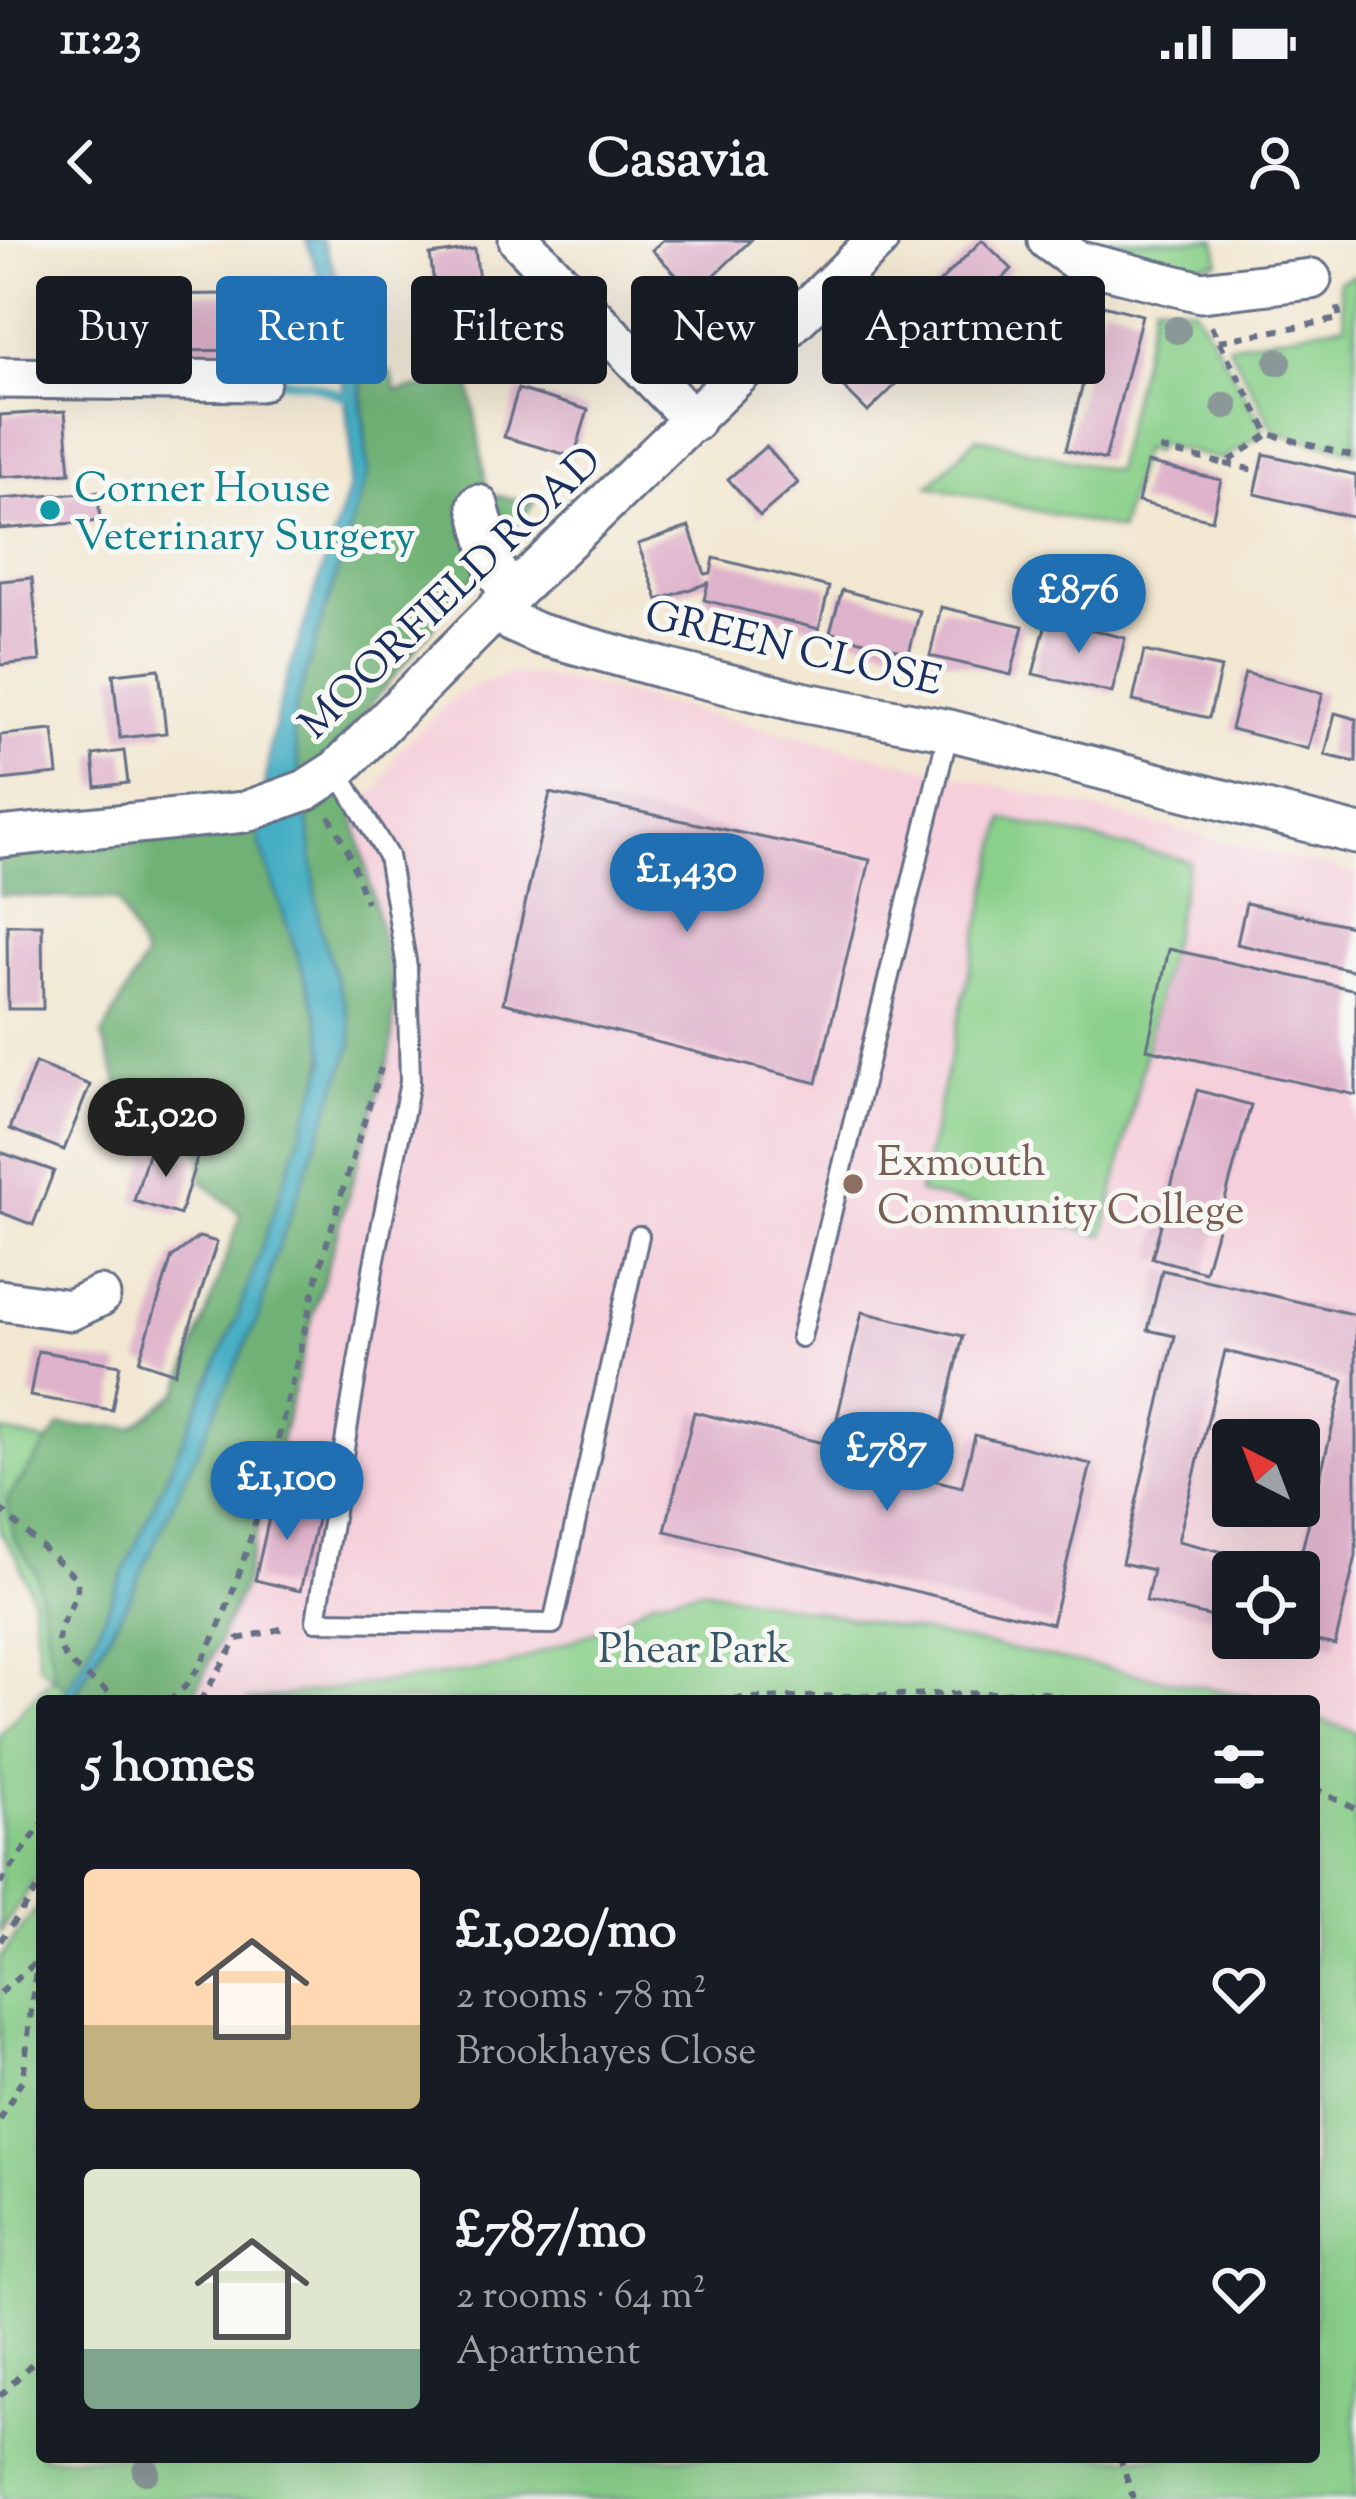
<!DOCTYPE html>
<html lang="en">
<head>
<meta charset="utf-8">
<style>
  :root { --surface:#171b24; --page:#242831; --text:#f1f3f6; --muted:#9ea1a6; --accent:#1f6fb2 }
  body { margin:0; font-family:"Sorts Mill Goudy",serif; background:var(--page); color:var(--text); height:100vh; display:flex; flex-direction:column; font-size:45px; white-space:nowrap }
  * { box-sizing:border-box; margin:0 }
  p { font-size:39px; color:var(--muted) }
  .icon { flex:none; width:66px; height:66px; fill:none; stroke:currentColor; stroke-width:2; stroke-linecap:round; stroke-linejoin:round }
  .map { position:relative; flex:1; overflow:hidden }
  .drawer { position:absolute; left:36px; top:1455px; width:1284px; height:768px; display:flex; flex-direction:column; background:var(--surface); border-radius:12px; box-shadow:0 12px 48px #0002 }
  .drawer>* { flex:none }
  .hud { position:absolute; left:36px; top:36px; width:1284px; height:108px; display:flex; gap:24px }
  .needle { width:78px; rotate:318deg }
  .tools { position:absolute; left:1212px; top:1179px; display:grid; gap:24px }
  .tools a { display:grid; place-items:center; width:108px; height:108px; border-radius:12px; background:var(--surface); box-shadow:0 12px 48px #0002; font-size:60px }
  .price { position:absolute; translate:-50% -102px; padding:0 27px; border-radius:42px; background:var(--accent); color:#fff; font-size:39px; line-height:78px; filter:drop-shadow(0 3px 6px #0008) }
  .price::after { content:''; position:absolute; left:50%; top:72px; width:36px; height:27px; margin-left:-18px; background:inherit; clip-path:polygon(0 0,100% 0,50% 100%) }
  .price.current { background:#222; color:#fff }
  ul { padding:0; list-style:none }
  li { display:flex; align-items:center; gap:36px; height:300px; padding:0 48px }
  li span { display:grid; place-items:center; flex:none; width:336px; height:240px; border-radius:12px; color:#555 }
  li>.icon { margin-inline-start:auto }
  span .icon { width:144px; height:144px; fill:#fffc; stroke-width:1 }
  li b { font-size:51px }
  h2 { display:flex; justify-content:space-between; align-items:center; height:144px; padding:0 48px; font-size:51px }
  .pill { padding:0 42px; border-radius:12px; background:var(--surface); box-shadow:0 12px 48px #0002; font-size:42px; line-height:108px }
  .pill.current { background:var(--accent); color:#fff }
  .status { display:flex; justify-content:space-between; align-items:center; height:84px; padding:0 60px; background:var(--surface); direction:ltr }
  .status svg { height:33px; fill:currentColor }
  header { display:flex; justify-content:space-between; align-items:center; height:156px; padding:0 48px; background:var(--surface); font-size:54px; font-weight:700 }
  .map>svg:first-child { display:block }
  .built { fill:#f5cfdb; fill-rule:evenodd }
  .green { fill:#8ad08a; stroke:#528074; stroke-width:3 }
  .forest { fill:#6fb276; stroke:#45706a; stroke-width:3 }
  .water { fill:#44aec3; stroke:#306e90; stroke-width:3 }
  .lines { fill:none; stroke-linecap:round; stroke-linejoin:round }
  .stream { stroke:#44aec3; stroke-width:10 }
  .building { fill:#dfb2cb; fill-rule:evenodd }
  .lane-casing { stroke:#666f86; stroke-width:24 }
  .street-casing { stroke:#666f86; stroke-width:45 }
  .path { stroke:#666f86; stroke-width:6; stroke-dasharray:9 9; stroke-linecap:butt }
  .lane { stroke:#fff; stroke-width:18 }
  .street { stroke:#fff; stroke-width:39 }
  .tree { fill:#8b9898 }
  .culture-dot { fill:#0f9aa8; stroke:#f6f6f2; stroke-width:4.5 }
  .education-dot { fill:#8d6e63; stroke:#f6f6f2; stroke-width:4.5 }
  .labels { text-anchor:middle; stroke-width:10; stroke-linejoin:round; paint-order:stroke }
  .culture-label { font-size:42px; fill:#0d838f; stroke:#f6f6f2; text-anchor:start }
  .street-label { font-size:42px; fill:#1b2f5e; stroke:#f6f6f2 }
  .education-label { font-size:42px; fill:#785e54; stroke:#f6f6f2; text-anchor:start }
  .park-label { font-size:42px; fill:#375769; stroke:#f6f6f2 }
</style>
</head>
<body>
<div class="status"><b>11:23</b><svg viewBox="0 0 49 12"><path d="M0 12V9h3v3zM5 12V6h3v6zM10 12V3h3v9zM15 12V0h3v12zM26 1h20v11H26zM47 4h2v5h-2z"/></svg></div>
<header><svg class="icon" aria-label="back" viewBox="0 0 24 24"><path d="M15 5l-7 7 7 7"/></svg>Casavia<svg class="icon" aria-label="person" viewBox="0 0 24 24"><circle cx="12" cy="8" r="4"/><path d="M4 21q1-7 8-7t8 7"/></svg></header>
<div class="map">
<svg width="1356" height="2259" viewBox="0 0 1356 2259">
  <rect width="100%" height="100%" fill="#f6f6f2"/>
  <filter id="ink" filterUnits="userSpaceOnUse"><feTurbulence type="fractalNoise" baseFrequency=".00833" numOctaves="2"/><feDisplacementMap in="SourceGraphic" scale="24" xChannelSelector="R" yChannelSelector="G"/><feConvolveMatrix kernelMatrix="1 2 1 2 8 2 1 2 1" color-interpolation-filters="sRGB"/></filter>
  <filter id="wash" filterUnits="userSpaceOnUse"><feTurbulence type="fractalNoise" baseFrequency=".004" numOctaves="4" result="noise"/><feDisplacementMap in="SourceGraphic" scale="48" xChannelSelector="R" yChannelSelector="G"/><feGaussianBlur stdDeviation="2.7" result="paint"/><feColorMatrix in="noise" values="0 0 0 0 0 0 0 0 0 0 0 0 0 0 0 0 0 1.4 0 .05"/><feComposite in="paint" operator="in"/></filter>
  <g filter="url(#wash)">
    <rect width="100%" height="100%" fill="#f2e7d1"/>
    <path class="built" d="M510,433L561,438L1356,634V1492L1314,1478V1461H1266L702,1349L652,1360L610,1386L503,1427L246,1461H192L243,1346L313,1075L391,811L395,759L351,561L379,550L398,511L458,454ZM1233,1200H1299V1266H1233ZM1233,1332H1299V1398H1233Z"/>
    <g class="green">
      <path d="M1086,0H1216L1219,22C1172,31 1130,19 1086,0Z"/>
      <path d="M1356,35V211L1276,193L1228,105L1345,84L1339,41Z"/>
      <path d="M1155,62L1195,68L1263,186L1261,195L1222,220L1158,204L1154,212L1142,209L1120,290L929,246L977,197L1114,231Z"/>
      <path d="M1004,579L1189,621L1104,995L919,953Z"/>
      <path d="M0,1191L163,1229L56,1439L86,1461H42V1630L0,1692V1494L52,1437L39,1425L32,1356L17,1317L0,1292Z"/>
      <path d="M702,1349L1254,1457L1266,1461H246L503,1427L610,1386L652,1360Z"/>
      <path d="M1314,1478L1356,1492V2259H0V1718L42,1661V2217H1314Z"/>
    </g>
    <g class="forest">
      <path d="M391,132L396,151L470,140L488,258L498,256L534,263L330,515L351,561L392,743L395,760L391,811L313,1075L243,1346L192,1461H86L76,1453L130,1357L260,1073L273,1022L352,805L350,780L319,685L310,594L293,492L295,469L368,232L362,141Z"/>
      <path d="M261,587L259,601L325,797L322,842L237,1078L85,1419L68,1448L55,1439L36,1332L13,1297L7,1259L60,1186L133,1187L179,1152L241,975L202,941L201,913C125,885 127,868 102,796L145,718L117,660L0,655V619Z"/>
    </g>
    <path class="water" d="M306,0H322L336,34L358,115L368,232L295,469L293,492L310,594L319,685L350,780L352,805L273,1022L260,1073L130,1357L70,1461H60L85,1419L237,1078L326,821L319,779L259,601L270,506L283,450L348,251L351,204L337,102L330,66Z"/>
    <g class="lines">
      <path class="stream" d="M270,139L308,143L353,159"/>
    </g>
    <g id="blocks">
      <g class="building">
        <path d="M663,0H751L695,54L652,10Z"/>
        <path d="M982,0L1012,29L961,80L932,50Z"/>
        <path d="M475,9L488,111L444,116L430,15Z"/>
        <path d="M301,53L302,109L65,113L68,56Z"/>
        <path d="M1103,65L1142,75L1105,220L1066,210Z"/>
        <path d="M911,76L938,103L868,172L842,146Z"/>
        <path d="M518,149L588,170L574,217L504,197Z"/>
        <path d="M65,171L70,233L0,237V175Z"/>
        <path d="M766,206L798,243L760,276L728,239Z"/>
        <path d="M1264,214L1356,235V278L1255,254Z"/>
        <path d="M1147,223L1221,240L1212,280L1138,262Z"/>
        <path d="M98,252L100,281L0,289V259Z"/>
        <path d="M689,287L705,334L711,333L714,318L829,347L819,389L704,360L708,343L658,360L638,304Z"/>
        <path d="M32,338L40,421L0,425V341Z"/>
        <path d="M842,350L920,371L909,413L830,392Z"/>
        <path d="M941,367L1023,386L1011,435L930,416Z"/>
        <path d="M1047,379L1125,398L1112,453L1033,434Z"/>
        <path d="M1144,411L1221,428L1209,478L1133,461Z"/>
        <path d="M159,429L166,493L120,498L113,434Z"/>
        <path d="M1245,433L1323,453L1308,509L1231,489Z"/>
        <path d="M1335,473L1356,479V522L1325,515Z"/>
        <path d="M53,490L58,534L0,540V495Z"/>
        <path d="M124,511L128,543L96,547L93,515Z"/>
        <path d="M550,553L870,620L817,843L503,763Z"/>
        <path d="M1246,663L1356,687V731L1237,704Z"/>
        <path d="M7,685H42L43,769H8Z"/>
        <path d="M1169,709L1356,750V855L1147,809Z"/>
        <path d="M35,823L90,845L64,910L10,889Z"/>
        <path d="M1197,850L1251,865L1205,1032L1152,1018Z"/>
        <path d="M151,904L197,918L180,975L134,961Z"/>
        <path d="M0,912L54,931L33,985L0,972Z"/>
        <path d="M199,997L217,1002L175,1133L139,1121L172,1017Z"/>
        <path d="M1162,1030L1356,1075V1316L1335,1405L1299,1397V1332H1233V1382L1146,1361L1153,1330L1122,1323L1175,1096L1148,1090ZM1225,1111L1344,1140L1297,1330L1178,1301Z"/>
        <path d="M862,1072L963,1096L937,1207L836,1183Z"/>
        <path d="M38,1111L120,1125L112,1170L30,1156Z"/>
        <path d="M694,1172L936,1230L933,1240L962,1247L975,1195L1091,1224L1052,1384L665,1291Z"/>
        <path d="M274,1256L320,1267L300,1351L255,1340Z"/>
      </g>
    </g>
  </g>
  <g filter="url(#ink)">
    <use href="#blocks" fill-opacity="0" stroke="#666f86" stroke-width="3"/>
    <g class="lines">
      <g class="lane-casing">
        <g id="lane">
          <path d="M337,530L388,616L407,727L410,842L374,1024L316,1381L553,1384L639,996"/>
          <path d="M801,1097L949,490"/>
        </g>
      </g>
      <g class="street-casing">
        <g id="street">
          <path d="M519,0L694,181"/>
          <path d="M1048,0L1077,21L1201,52L1311,39"/>
          <path d="M0,138L260,141"/>
          <path d="M478,265L495,330L511,355"/>
          <path d="M497,370L514,383L539,394L670,430L801,462L949,490L1356,594"/>
          <path d="M0,597L245,572L306,550L337,530L511,355L878,0"/>
          <path d="M0,1060L70,1070L100,1056"/>
        </g>
      </g>
      <g class="path">
        <path d="M1211,86L1269,194L1356,217"/>
        <path d="M1219,101L1340,79L1337,62"/>
        <path d="M1160,209L1225,224L1269,194"/>
        <path d="M1225,224L1255,230"/>
        <path d="M329,576L346,606L366,662"/>
        <path d="M0,1269L77,1339C82,1362 49,1388 61,1410C71,1431 102,1443 117,1461"/>
        <path d="M1041,1452L1077,1461"/>
        <path d="M168,1461C237,1423 296,1115 319,1031C338,963 360,895 381,828"/>
        <path d="M200,1461L238,1399L289,1387"/>
        <path d="M608,1461L1041,1452L1035,1461"/>
        <path d="M1314,1548L1356,1569"/>
        <path d="M0,1644L42,1584"/>
        <path d="M0,1701L42,1642"/>
        <path d="M0,1753L34,1724"/>
        <path d="M0,1880L23,1838L37,1721L42,1716"/>
        <path d="M0,2156L42,2113"/>
        <path d="M1120,2217L1133,2259"/>
      </g>
      <use href="#lane" class="lane"/>
      <use href="#street" class="street"/>
    </g>
    <g class="tree">
      <circle cx="1177" cy="90" r="14"/>
      <circle cx="1278" cy="122" r="14"/>
      <circle cx="1225" cy="166" r="14"/>
      <circle cx="146" cy="2231" r="14"/>
    </g>
  </g>
  <circle class="culture-dot" cx="50" cy="270" r="12"/>
  <circle class="education-dot" cx="853" cy="944" r="12"/>
  <g class="labels">
    <g class="culture-label">
      <text x="74" y="261">Corner House<tspan x="74" dy="48">Veterinary Surgery</tspan></text>
    </g>
    <g class="street-label">
      <text transform="translate(449 351) rotate(-44)" y="15">MOORFIELD ROAD</text>
      <text transform="translate(794 406) rotate(13)" y="15">GREEN CLOSE</text>
    </g>
    <g class="education-label">
      <text x="877" y="935">Exmouth<tspan x="877" dy="48">Community College</tspan></text>
    </g>
    <g class="park-label">
      <text x="694" y="1422">Phear Park</text>
    </g>
  </g>
</svg>
<div class="tools">
<a><svg class="needle" viewBox="-14 -14 28 28"><path d="M0-13l5 13h-10z" fill="#e53935"/><path d="M0 13l5-13h-10z" fill="#9ea1a6"/></svg></a>
<a><svg class="icon" aria-label="locate" viewBox="0 0 24 24"><circle cx="12" cy="12" r="6"/><path d="M12 2v4M12 18v4M2 12h4M18 12h4"/></svg></a>
</div>
<b class="price" style="left:1079px;top:416px">£876</b>
<b class="price" style="left:687px;top:695px">£1,430</b>
<b class="price current" style="left:166px;top:940px">£1,020</b>
<b class="price" style="left:887px;top:1274px">£787</b>
<b class="price" style="left:287px;top:1303px">£1,100</b>
<div class="hud">
<a class="pill">Buy</a>
<a class="pill current">Rent</a>
<a class="pill">Filters</a>
<a class="pill">New</a>
<a class="pill">Apartment</a>
</div>
<section class="drawer">
<h2>5 homes<svg class="icon" aria-label="filters" viewBox="0 0 24 24"><path d="M4 7h16M4 17h16"/><circle cx="9" cy="7" r="2"/><circle cx="15" cy="17" r="2"/></svg></h2>
<ul>
<li><span style="background:linear-gradient(#ffd9b3 65%,#c2b280 0)"><svg class="icon" aria-label="home" viewBox="0 0 24 24"><path d="M3 11l9-7 9 7M6 9v11h12V9"/></svg></span><div><b>£1,020/mo</b><p>2 rooms · 78 m²</p><p>Brookhayes Close</p></div><svg class="icon" aria-label="heart" viewBox="0 0 24 24"><path d="M12 20l-8-8c-3-5 5-10 8-4 3-6 11-1 8 4z"/></svg></li>
<li><span style="background:linear-gradient(#dfe7d0 75%,#7fa58c 0)"><svg class="icon" aria-label="home" viewBox="0 0 24 24"><path d="M3 11l9-7 9 7M6 9v11h12V9"/></svg></span><div><b>£787/mo</b><p>2 rooms · 64 m²</p><p>Apartment</p></div><svg class="icon" aria-label="heart" viewBox="0 0 24 24"><path d="M12 20l-8-8c-3-5 5-10 8-4 3-6 11-1 8 4z"/></svg></li>
</ul>
</section>
</div>
</body>
</html>
